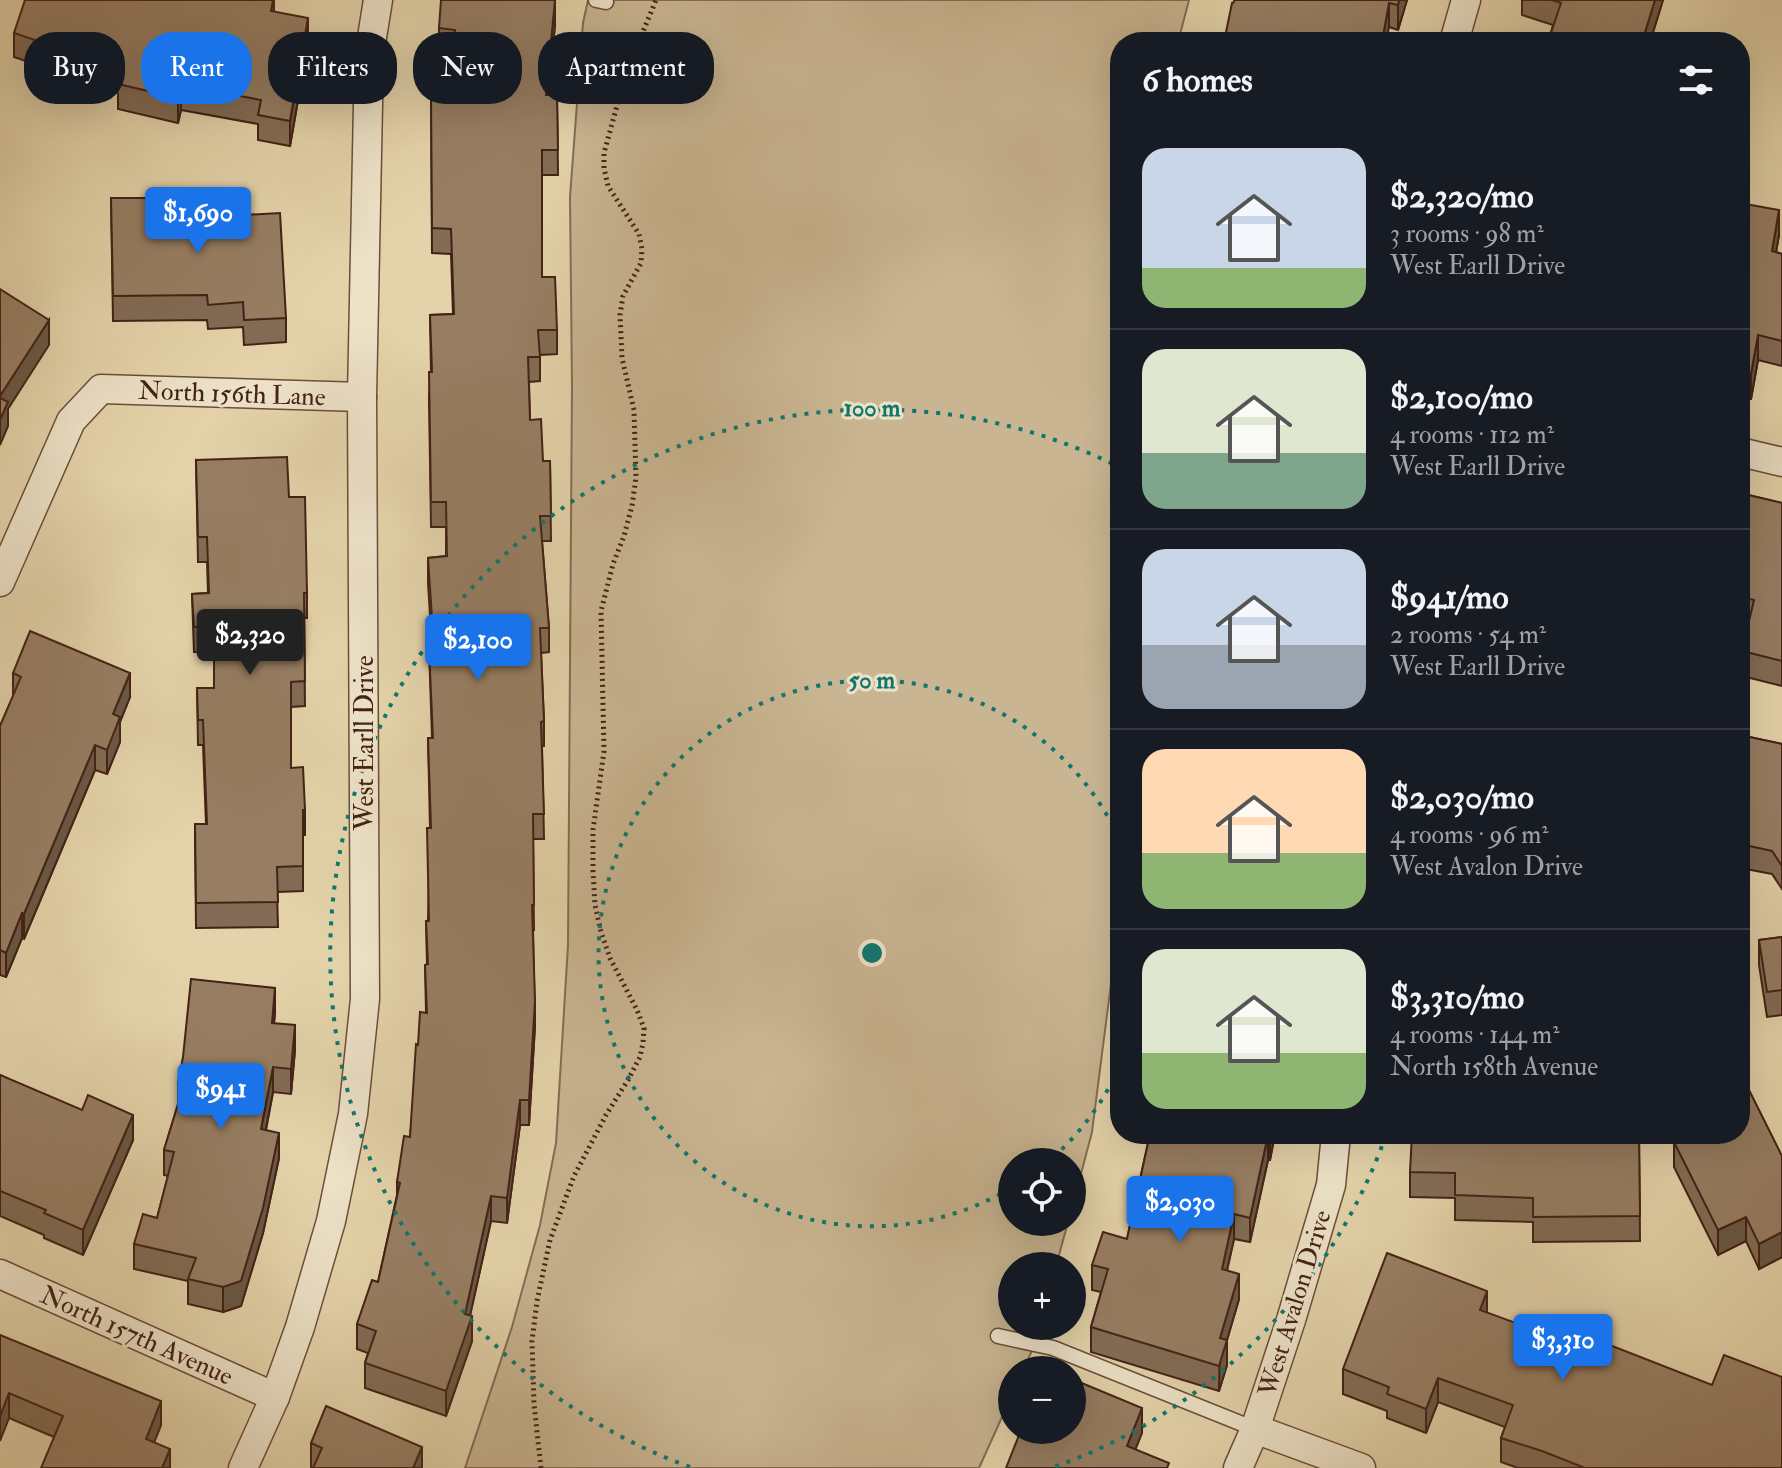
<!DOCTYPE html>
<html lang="en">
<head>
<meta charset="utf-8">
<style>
  :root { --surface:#171b24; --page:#20242c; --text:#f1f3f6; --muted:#9ea1a6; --line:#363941; --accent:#1a73e8 }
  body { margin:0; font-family:"IM FELL Double Pica",serif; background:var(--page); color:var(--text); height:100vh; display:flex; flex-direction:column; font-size:30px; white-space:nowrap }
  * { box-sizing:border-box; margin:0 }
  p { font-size:26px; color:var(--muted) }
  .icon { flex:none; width:44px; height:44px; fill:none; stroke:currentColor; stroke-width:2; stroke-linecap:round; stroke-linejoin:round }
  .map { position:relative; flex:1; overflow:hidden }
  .details { position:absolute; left:1110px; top:32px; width:640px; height:1112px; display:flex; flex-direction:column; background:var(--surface); border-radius:32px; box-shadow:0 8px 32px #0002 }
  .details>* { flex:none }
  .top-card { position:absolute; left:24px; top:32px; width:760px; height:72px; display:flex; gap:16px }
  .fabs { position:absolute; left:998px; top:1148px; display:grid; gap:16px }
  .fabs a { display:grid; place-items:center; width:88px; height:88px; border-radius:50%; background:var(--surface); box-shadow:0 8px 32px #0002; font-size:40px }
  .price { position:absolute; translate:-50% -68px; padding:0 18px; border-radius:8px; background:var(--accent); color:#fff; font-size:26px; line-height:52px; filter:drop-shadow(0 2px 4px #0008) }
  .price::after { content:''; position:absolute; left:50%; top:48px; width:24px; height:18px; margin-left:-12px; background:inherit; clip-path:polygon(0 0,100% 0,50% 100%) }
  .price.active { background:#222; color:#fff }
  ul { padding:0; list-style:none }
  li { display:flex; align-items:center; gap:24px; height:200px; padding:0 32px }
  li+li { border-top:2px solid var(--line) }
  li span { display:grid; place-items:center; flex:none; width:224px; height:160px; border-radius:24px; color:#555 }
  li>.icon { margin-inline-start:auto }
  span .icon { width:96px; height:96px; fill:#fffc; stroke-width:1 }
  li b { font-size:34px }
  h2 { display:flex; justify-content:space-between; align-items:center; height:96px; padding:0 32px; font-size:34px }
  .chip { padding:0 28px; border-radius:32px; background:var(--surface); box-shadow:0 8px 32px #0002; font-size:28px; line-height:72px }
  .chip.active { background:var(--accent); color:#fff }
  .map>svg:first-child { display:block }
  .green { fill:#c9b591; stroke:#866c54; stroke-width:2 }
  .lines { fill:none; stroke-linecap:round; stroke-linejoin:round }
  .service-casing { stroke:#6b4e3b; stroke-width:17 }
  .minor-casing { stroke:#6b4e3b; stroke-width:31 }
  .path { stroke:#432216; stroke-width:5; stroke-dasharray:2 4; stroke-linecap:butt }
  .service { stroke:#ede2c8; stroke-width:14 }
  .minor { stroke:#ede2c8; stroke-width:28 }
  .wall { fill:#826c55; stroke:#432216; stroke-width:2 }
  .shaded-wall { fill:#6a5845; stroke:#432216; stroke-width:2 }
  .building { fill:#977e63; stroke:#432216; stroke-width:2 }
  .ring { fill:none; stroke:#0f766e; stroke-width:4; stroke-dasharray:4 8 }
  .labels { text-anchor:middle; stroke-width:6; stroke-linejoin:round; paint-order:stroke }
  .street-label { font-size:26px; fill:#432216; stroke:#ede2c8 }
  .centre { fill:#0f766e; stroke:#ede2c8; stroke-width:4 }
  .ring-label { font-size:24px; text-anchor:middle; font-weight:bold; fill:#0f766e; stroke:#ede2c8; stroke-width:6; stroke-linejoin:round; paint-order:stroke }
</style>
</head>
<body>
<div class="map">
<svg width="1782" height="1468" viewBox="0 0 1782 1468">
  <rect width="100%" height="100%" fill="#e4d3aa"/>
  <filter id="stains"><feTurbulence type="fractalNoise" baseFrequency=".0025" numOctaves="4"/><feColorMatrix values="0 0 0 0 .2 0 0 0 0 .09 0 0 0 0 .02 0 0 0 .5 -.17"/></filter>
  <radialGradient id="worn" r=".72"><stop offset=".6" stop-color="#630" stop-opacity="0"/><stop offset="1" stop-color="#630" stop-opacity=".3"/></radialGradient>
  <path class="green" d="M588,0H1189L1178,42H1120V596L1115,707L1113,968L1092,1132L1072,1208V1162H1012V1222H1068L1056,1266H1012V1326H1040L1036,1342L1023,1370H1012V1395L979,1468H465L512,1327L540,1225L556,1143L568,945L572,385L570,197L583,23Z"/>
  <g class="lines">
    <g class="service-casing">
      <g id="service">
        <path d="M596,0L606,2"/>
        <path d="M998,1336L1053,1348L1255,1429"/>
      </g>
    </g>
    <g class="minor-casing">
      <g id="minor">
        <path d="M1454,42L1466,0"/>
        <path d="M1740,452L1782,462"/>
        <path d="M0,582L71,421L101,389L362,397"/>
        <path d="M0,1274L275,1397"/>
        <path d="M1255,1429L1361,1468"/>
        <path d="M243,1468L275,1397L300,1327L331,1221L353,1114L365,999L362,397L369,56L378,0"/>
        <path d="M1238,1468L1255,1429L1291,1320L1331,1185L1336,1134"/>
      </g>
    </g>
    <path class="path" d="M541,1468L534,1404L532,1341L537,1301L550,1240L574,1176L606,1115L628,1080L640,1057L643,1043L644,1028L637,1010L610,958L601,932L595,905L593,871V830L604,751L601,611L613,564L624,536L632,506L636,477L634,410L622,358L620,315L623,296L641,263L642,249L639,234L608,186L604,168V153L626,73L656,0"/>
    <use href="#service" class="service"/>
    <use href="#minor" class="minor"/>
  </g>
  <g class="wall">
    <path d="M274,0V12L308,43L290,146L258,140V124L181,110L178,123L118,109V93L14,57V33Z"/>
    <path d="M1235,0H1407L1398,30L1389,27L1233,3Z"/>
    <path d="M1522,0H1663L1650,42H1548L1553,25L1522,15Z"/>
    <path d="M555,25L548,95H557L558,175H542V277L557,330V354L540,355V381L529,382L530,420L543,461H550L551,541H542L549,628V652L541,653L544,721V746H542L544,839H533L534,930H533L535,1026L529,1125H520L507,1223L491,1221L470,1315L472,1341L446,1416L365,1388V1363L368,1353L357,1349V1324L378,1282L397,1195V1182L410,1137L418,1045L426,1013L425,965H427L426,921H428L430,828L428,738H432L429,648H432L428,583V558L446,556V527H431L429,397L431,372L430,315L453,314L451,254L432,253L431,96H449L452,55L439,53V28Z"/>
    <path d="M111,198L191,218L286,318V342L244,345L243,327L208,329L207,320L113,321Z"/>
    <path d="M1740,203L1779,235L1776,252L1782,254V366L1758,360L1751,399L1740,397Z"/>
    <path d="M196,460L289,497L307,593V618H304L305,706L291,707V768L305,810V835H303V891L277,892L278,927L196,928L195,824H206L203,745H198L197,688H214V652H194L192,594L208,593L207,562H198Z"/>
    <path d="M1740,493L1782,503V686L1742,676V651L1749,624L1740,622Z"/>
    <path d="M13,673L130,697L120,722V742L107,774L95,770L24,939L22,938L6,977L0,975V726L13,697Z"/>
    <path d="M1740,735L1782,744V889L1772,874L1740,868Z"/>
    <path d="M1782,937V1015L1767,1017L1759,965V940Z"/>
    <path d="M275,1012L274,1023L295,1050L291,1094L273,1092L266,1130L279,1158L263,1233L241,1306L223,1312L188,1304V1281L134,1269V1244L157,1218L168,1176L164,1175V1150L178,1104V1083Z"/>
    <path d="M0,1075L133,1140L83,1255L44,1238V1235L0,1216Z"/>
    <path d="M1150,1134H1275L1270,1160H1268L1250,1242L1234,1239L1227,1270L1239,1299L1227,1340V1365L1219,1391L1091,1352V1327L1101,1292L1092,1290V1265L1127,1239Z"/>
    <path d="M1639,1134L1640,1241L1533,1242V1222L1455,1220V1198L1410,1197V1172Z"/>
    <path d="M1674,1142L1782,1156V1257L1759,1269L1746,1241L1718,1255L1674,1167Z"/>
    <path d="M1487,1313L1782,1468H1518L1501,1462V1438L1505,1427L1438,1402L1426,1433L1387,1418V1411L1343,1394V1369Z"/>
    <path d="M0,1335L161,1425L154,1442L170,1468L54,1437L9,1418Z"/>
    <path d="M311,1443L422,1468H311Z"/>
  </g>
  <g class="shaded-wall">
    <path d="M273,0H274V17L271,11Z"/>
    <path d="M555,0V25L546,120V95Z"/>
    <path d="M1399,0H1407L1398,30V5Z"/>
    <path d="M1655,0H1663L1650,42H1642Z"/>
    <path d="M1389,3V27L1386,42H1382Z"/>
    <path d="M308,18V43L290,146V121Z"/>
    <path d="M181,85V110L178,123V98Z"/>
    <path d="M1779,210V235L1772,276V251Z"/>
    <path d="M49,320V345L8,409V426L0,445V396Z"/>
    <path d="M1758,335V360L1751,399V374Z"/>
    <path d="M130,673V697L120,722V742L107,774V750L113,714Z"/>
    <path d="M95,745V770L24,939V914Z"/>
    <path d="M22,913V938L6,977V953Z"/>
    <path d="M275,988V1012L272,1048V1023Z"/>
    <path d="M535,1001V1026L529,1125V1100Z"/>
    <path d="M295,1025V1050L291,1094V1069Z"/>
    <path d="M273,1067V1092L261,1154V1129Z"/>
    <path d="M520,1100V1125L507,1223V1198Z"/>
    <path d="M133,1115V1140L83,1255V1230Z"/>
    <path d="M279,1133V1158L263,1233L241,1306L223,1312V1287Z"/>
    <path d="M1270,1134H1275L1270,1160Z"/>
    <path d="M1268,1135V1160L1250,1242V1218Z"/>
    <path d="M491,1196V1221L466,1334L472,1316V1341L446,1416V1391L465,1314Z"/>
    <path d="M1234,1214V1239L1222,1293V1269Z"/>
    <path d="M1746,1217V1241L1718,1255V1230Z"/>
    <path d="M1782,1232V1257L1759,1269V1244Z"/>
    <path d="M1239,1274V1299L1227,1340V1365L1219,1391L1220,1338Z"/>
    <path d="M1487,1291V1315L1480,1310Z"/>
    <path d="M1438,1378V1402L1426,1433V1409Z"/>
    <path d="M9,1393V1418L0,1441V1416Z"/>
    <path d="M161,1401V1425L146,1463V1439Z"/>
    <path d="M1142,1408V1433L1128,1468L1127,1446Z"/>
    <path d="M422,1447V1468H413Z"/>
    <path d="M170,1449V1468H162Z"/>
  </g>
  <g class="building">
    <path d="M25,0H273L271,11L308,18L290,121L258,115L261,100L181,85L178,98L118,84L122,70L14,33Z"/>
    <path d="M441,0H555L546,95H557L558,150H542V277H555L557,330H538L540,357H528L530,420L541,419L543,461H550L551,516H540L549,628H540L544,721L541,722L544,814H533L534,905H532L535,1001L529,1100H520L507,1198L491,1196L465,1314L472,1316L446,1391L365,1363L376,1331L357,1324L372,1280L378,1282L400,1183L397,1182L404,1136L410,1137L416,1044L418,1045L420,1012L427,1013L425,965L428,964L426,921H429L427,828H431L428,738H433L429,648H434L428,558L447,556L446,502H431L429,372H432L430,315L454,314L451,229L432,228L431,96H449L455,30L439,28Z"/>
    <path d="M1235,0H1399L1398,5L1389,3L1382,42H1224L1232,3H1233Z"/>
    <path d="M1552,0H1655L1642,42H1548L1561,3Z"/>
    <path d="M111,198H191V218L280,213L286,318L244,320L243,302L208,305L207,295L113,296Z"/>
    <path d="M1740,203L1779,210L1772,251L1782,254V341L1758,335L1751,374L1740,372Z"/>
    <path d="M0,289L49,320L0,396Z"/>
    <path d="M0,398L8,402L0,420Z"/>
    <path d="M287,457L289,497H305L307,593H304L305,681L291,682V768L303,767L305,810H303V866L277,867L278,902L196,903L195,824H207L203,720H198L197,688H214V627H194L192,594L209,593L207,537H198L196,460Z"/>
    <path d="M1740,493L1782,503V661L1742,651L1754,600L1740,597Z"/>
    <path d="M30,631L130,673L113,714L120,717L107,750L95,745L24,914L22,913L6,953L0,950V726L21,677L13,673Z"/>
    <path d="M1740,735L1782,744V866L1772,851L1740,844Z"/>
    <path d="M1782,937V990L1767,992L1759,940Z"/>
    <path d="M191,979L275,988L272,1023L295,1025L291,1069L273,1067L261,1129L279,1133L263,1208L241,1281L223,1287L188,1279L196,1258L134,1244L143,1214L157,1218L174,1152L164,1150L184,1085L178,1083L183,1057Z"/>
    <path d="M1740,1072L1782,1156V1232L1759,1244L1746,1217L1718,1230L1674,1142L1690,1134H1740Z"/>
    <path d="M0,1075L82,1110L88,1095L133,1115L83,1230L44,1213L46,1210L0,1191Z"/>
    <path d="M1150,1134H1270V1135H1268L1250,1218L1234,1214L1222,1269L1239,1274L1220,1338L1227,1340L1219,1366L1091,1327L1108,1269L1092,1265L1103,1232L1127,1239Z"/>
    <path d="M1412,1134H1639L1640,1216L1533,1217V1198L1455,1195V1173L1410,1172Z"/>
    <path d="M1387,1253L1487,1291L1480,1310L1593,1351L1597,1340L1712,1385L1724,1355L1782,1377V1468H1585L1542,1451L1501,1438L1513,1405L1438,1378L1426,1409L1387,1394L1389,1387L1343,1369Z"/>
    <path d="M0,1335L161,1401L146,1439L170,1449L162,1468H41L63,1416L9,1393L0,1416Z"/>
    <path d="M1072,1379L1142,1408L1127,1446L1169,1463L1167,1468H1006L1021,1430H1072Z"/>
    <path d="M326,1406L422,1447L413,1468H313L322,1448L311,1443Z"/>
  </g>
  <g class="ring">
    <path d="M1119 1068A273 273 0 0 1 1049 1161M1011 1188A273 273 0 1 1 1119 838"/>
    <path d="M1386 1135A545 545 0 0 1 1054 1467M690 1467A545 545 0 1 1 1119 467"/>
  </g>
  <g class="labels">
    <g class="street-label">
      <text transform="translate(232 393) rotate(2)" y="9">North 156th Lane</text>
      <text transform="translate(364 743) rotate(-90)" y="9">West Earll Drive</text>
      <text transform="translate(1294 1303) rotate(-73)" y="9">West Avalon Drive</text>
      <text transform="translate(137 1335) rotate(24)" y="9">North 157th Avenue</text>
    </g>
  </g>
  <circle cx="872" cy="953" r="12" class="centre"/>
  <g class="ring-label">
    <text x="872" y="416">100 m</text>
    <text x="872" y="688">50 m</text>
  </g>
  <rect width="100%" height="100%" filter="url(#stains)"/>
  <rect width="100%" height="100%" fill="url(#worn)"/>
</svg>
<div class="fabs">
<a><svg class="icon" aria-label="locate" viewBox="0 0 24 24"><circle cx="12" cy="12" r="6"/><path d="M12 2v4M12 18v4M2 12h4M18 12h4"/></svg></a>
<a>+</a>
<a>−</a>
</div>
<b class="price" style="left:198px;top:255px">$1,690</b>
<b class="price active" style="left:250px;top:677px">$2,320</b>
<b class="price" style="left:478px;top:682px">$2,100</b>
<b class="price" style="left:221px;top:1131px">$941</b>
<b class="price" style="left:1180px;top:1244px">$2,030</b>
<b class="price" style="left:1563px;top:1382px">$3,310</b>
<div class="top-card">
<a class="chip">Buy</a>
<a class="chip active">Rent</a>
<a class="chip">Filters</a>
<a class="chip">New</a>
<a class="chip">Apartment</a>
</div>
<section class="details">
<h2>6 homes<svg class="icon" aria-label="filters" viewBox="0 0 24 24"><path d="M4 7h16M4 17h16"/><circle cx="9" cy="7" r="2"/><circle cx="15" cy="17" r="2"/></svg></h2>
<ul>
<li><span style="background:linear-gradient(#c9d6e8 75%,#8fb573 0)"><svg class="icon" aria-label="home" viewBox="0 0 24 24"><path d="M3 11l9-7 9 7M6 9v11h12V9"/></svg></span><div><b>$2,320/mo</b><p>3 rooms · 98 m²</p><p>West Earll Drive</p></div></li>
<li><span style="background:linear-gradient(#dfe7d0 65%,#7fa58c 0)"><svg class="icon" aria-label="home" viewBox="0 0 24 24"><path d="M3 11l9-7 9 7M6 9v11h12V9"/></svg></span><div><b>$2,100/mo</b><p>4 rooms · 112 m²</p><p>West Earll Drive</p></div></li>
<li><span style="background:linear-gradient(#c9d6e8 60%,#9aa5b1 0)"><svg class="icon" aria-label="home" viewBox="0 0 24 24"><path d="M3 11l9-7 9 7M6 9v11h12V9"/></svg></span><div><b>$941/mo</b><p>2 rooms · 54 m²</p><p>West Earll Drive</p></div></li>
<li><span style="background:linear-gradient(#ffd9b3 65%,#8fb573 0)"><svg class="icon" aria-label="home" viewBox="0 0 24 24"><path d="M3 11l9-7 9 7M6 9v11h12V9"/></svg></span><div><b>$2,030/mo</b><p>4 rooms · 96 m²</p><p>West Avalon Drive</p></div></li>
<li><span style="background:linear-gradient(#dfe7d0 65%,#8fb573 0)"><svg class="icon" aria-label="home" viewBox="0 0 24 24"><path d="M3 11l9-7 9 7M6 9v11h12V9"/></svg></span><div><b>$3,310/mo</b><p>4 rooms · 144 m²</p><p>North 158th Avenue</p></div></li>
</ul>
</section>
</div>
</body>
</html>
